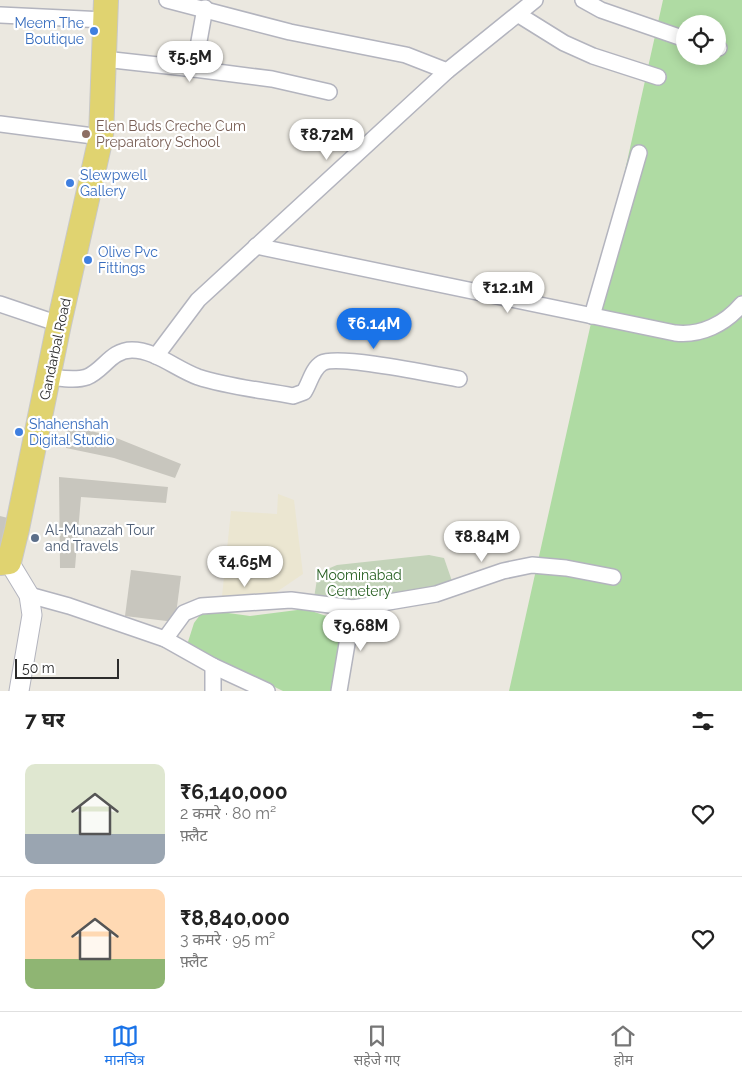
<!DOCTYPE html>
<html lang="hi">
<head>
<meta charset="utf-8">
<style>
  :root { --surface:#fff; --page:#f6f6f6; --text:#222; --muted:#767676; --line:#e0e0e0; --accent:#1a73e8 }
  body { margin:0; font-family:Raleway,"Noto Sans Devanagari",sans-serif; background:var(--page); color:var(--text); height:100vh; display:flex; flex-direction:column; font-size:19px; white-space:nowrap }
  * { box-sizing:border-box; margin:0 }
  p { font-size:16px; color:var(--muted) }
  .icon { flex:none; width:28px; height:28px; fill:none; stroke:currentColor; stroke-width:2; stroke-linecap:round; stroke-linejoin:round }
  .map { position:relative; height:691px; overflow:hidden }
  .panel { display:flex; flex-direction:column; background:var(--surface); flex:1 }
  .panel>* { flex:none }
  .controls { position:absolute; left:676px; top:15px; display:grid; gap:10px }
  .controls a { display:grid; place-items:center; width:50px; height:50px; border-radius:50%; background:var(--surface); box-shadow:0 2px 12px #0003; font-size:25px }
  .scale { position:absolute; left:15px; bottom:12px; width:104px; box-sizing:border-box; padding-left:5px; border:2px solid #2c2c2c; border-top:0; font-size:14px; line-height:18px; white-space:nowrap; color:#2c2c2c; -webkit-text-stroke:4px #fff; paint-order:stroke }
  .price { position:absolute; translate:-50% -42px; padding:0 11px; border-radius:18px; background:#fff; color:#222; font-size:16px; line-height:32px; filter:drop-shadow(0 1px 2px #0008) }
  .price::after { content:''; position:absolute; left:50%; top:30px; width:15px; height:11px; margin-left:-8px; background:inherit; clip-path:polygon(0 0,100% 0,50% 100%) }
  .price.selected { background:var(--accent); color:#fff }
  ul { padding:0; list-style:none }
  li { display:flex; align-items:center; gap:15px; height:125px; padding:0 25px }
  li+li { border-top:1px solid var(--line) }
  li span { display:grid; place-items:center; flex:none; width:140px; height:100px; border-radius:10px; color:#555 }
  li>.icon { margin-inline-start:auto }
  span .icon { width:60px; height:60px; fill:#fffc; stroke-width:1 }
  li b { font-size:21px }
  h2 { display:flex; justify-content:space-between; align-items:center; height:60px; padding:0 25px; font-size:21px }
  .tab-bar { display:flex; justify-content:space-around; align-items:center; height:70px; border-top:1px solid var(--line); background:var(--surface); font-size:14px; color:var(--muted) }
  .tab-bar a { display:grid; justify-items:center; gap:2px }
  .tab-bar .selected { color:var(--accent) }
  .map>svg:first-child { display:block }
  .education { fill:#ebe6d1 }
  .green { fill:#afdba3; fill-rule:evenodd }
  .cemetery { fill:#c3d3b9 }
  .building { fill:#c8c6be }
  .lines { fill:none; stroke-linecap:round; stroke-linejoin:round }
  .minor-casing { stroke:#b3b4be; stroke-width:18 }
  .tertiary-casing { stroke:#b3b4be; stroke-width:21 }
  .primary-casing { stroke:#c8c8c8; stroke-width:26 }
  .minor { stroke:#fff; stroke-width:15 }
  .tertiary { stroke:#fff; stroke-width:19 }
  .primary { stroke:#e0d370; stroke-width:24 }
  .shop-dot { fill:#3f7fe0; stroke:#fff; stroke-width:2 }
  .education-dot { fill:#8d6e63; stroke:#fff; stroke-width:2 }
  .service-dot { fill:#5c6f8a; stroke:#fff; stroke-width:2 }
  .labels { text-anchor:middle; stroke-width:4.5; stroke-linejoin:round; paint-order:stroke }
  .shop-label { font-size:14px; fill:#366cbe; stroke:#fff; text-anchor:start }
  .education-label { font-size:14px; fill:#785e54; stroke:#fff; text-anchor:start }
  .street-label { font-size:14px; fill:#2c2c2c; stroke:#fff }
  .service-label { font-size:14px; fill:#4e5e75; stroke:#fff; text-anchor:start }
  .park-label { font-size:14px; fill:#296124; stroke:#fff }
</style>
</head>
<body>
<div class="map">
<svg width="742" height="691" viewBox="0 0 742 691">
  <rect width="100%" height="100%" fill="#ebe8e0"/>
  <path class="education" d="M278,494L294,500L303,574L275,593L222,596L231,511L277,514Z"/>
  <g class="green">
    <path d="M663,0H742V691H509ZM685,24H718V56H685Z"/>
    <path d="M305,609L345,622L333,691H283L187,645L194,623L200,615L221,612L250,616Z"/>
  </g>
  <path class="cemetery" d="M429,555L444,558L453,584L357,604L314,598L318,573L337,565Z"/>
  <g class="building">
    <path d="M67,430H85L109,435L181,464L175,478L114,458L66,448Z"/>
    <path d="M59,477L168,487L166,503L81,497L75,568H60Z"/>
    <path d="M0,516L12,519L0,549Z"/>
    <path d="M131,570L181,576L175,622L125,616Z"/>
  </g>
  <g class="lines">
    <g class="minor-casing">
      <g id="minor">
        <path d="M167,0L290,32L406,55L447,71"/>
        <path d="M583,0L601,10L685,39"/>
        <path d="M0,15L105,20"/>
        <path d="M519,15L564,43L593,56L658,77"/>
        <path d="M718,47L719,48"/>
        <path d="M104,59L194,69L205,8"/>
        <path d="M194,69L272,79L329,92"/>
        <path d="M0,124L101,137"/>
        <path d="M256,246L675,333C701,336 725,324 742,304"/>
        <path d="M0,304L59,324"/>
        <path d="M592,316L639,153"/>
        <path d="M156,356L198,300L447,71L535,0"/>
        <path d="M48,377C60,378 76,381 87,377C104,370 111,350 132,350C155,350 176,369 198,377C228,387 262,390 293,396L304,392C310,383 312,369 322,363C337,354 436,375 459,379"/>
        <path d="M29,595L69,606L165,639L213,666L267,691"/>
        <path d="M165,639L184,613L201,606L291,600L353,608L436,594L503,571L532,565L566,568L613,577"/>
        <path d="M213,691V666"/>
        <path d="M339,691L353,608"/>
      </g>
    </g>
    <g class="tertiary-casing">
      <path id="tertiary" d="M9,562L29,595L32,615L19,691"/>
    </g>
    <g class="primary-casing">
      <path id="primary" d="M0,563L9,562L17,529L59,324L101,137L106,0"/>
    </g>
    <use href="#minor" class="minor"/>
    <use href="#tertiary" class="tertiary"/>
    <use href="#primary" class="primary"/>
  </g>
  <g class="shop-dot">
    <circle cx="94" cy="31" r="5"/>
    <circle cx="70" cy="183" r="5"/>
    <circle cx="88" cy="260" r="5"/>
    <circle cx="19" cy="432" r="5"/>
  </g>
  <circle class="education-dot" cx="86" cy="134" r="5"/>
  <circle class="service-dot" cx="35" cy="538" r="5"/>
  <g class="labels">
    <g class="shop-label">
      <text x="84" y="28" text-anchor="end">Meem The<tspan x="84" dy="16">Boutique</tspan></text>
      <text x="80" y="180">Slewpwell<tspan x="80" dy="16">Gallery</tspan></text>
      <text x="98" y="257">Olive Pvc<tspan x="98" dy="16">Fittings</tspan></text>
      <text x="29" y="429">Shahenshah<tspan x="29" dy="16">Digital Studio</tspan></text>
    </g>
    <g class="education-label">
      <text x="96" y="131">Elen Buds Creche Cum<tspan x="96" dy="16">Preparatory School</tspan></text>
    </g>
    <g class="street-label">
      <text transform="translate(55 349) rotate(-78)" y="5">Gandarbal Road</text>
    </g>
    <g class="service-label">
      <text x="45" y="535">Al-Munazah Tour<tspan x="45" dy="16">and Travels</tspan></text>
    </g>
    <g class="park-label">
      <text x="359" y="580">Moominabad<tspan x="359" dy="16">Cemetery</tspan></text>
    </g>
  </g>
</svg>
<div class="controls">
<a><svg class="icon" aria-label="locate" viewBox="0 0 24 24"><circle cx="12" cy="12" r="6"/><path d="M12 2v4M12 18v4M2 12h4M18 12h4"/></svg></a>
</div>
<div class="scale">50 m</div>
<b class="price" style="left:190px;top:83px">₹5.5M</b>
<b class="price" style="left:327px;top:161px">₹8.72M</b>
<b class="price" style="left:508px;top:314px">₹12.1M</b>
<b class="price selected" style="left:374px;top:350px">₹6.14M</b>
<b class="price" style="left:482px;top:563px">₹8.84M</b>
<b class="price" style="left:245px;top:588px">₹4.65M</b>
<b class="price" style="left:361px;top:652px">₹9.68M</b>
</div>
<section class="panel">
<h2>7 घर<svg class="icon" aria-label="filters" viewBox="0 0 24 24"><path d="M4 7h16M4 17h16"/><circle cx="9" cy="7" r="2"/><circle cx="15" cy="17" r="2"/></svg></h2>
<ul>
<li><span style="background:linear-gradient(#dfe7d0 70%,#9aa5b1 0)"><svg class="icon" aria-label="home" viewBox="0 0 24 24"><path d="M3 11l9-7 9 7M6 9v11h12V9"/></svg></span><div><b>₹6,140,000</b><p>2 कमरे · 80 m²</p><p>फ़्लैट</p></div><svg class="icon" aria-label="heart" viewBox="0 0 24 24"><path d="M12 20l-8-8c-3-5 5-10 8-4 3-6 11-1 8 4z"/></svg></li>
<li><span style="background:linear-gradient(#ffd9b3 70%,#8fb573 0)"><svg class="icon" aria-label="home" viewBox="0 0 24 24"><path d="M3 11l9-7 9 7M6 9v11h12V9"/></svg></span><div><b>₹8,840,000</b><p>3 कमरे · 95 m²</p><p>फ़्लैट</p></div><svg class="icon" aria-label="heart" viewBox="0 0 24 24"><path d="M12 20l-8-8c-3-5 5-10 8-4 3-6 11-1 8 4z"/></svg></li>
</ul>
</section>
<nav class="tab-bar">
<a class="selected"><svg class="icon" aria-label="map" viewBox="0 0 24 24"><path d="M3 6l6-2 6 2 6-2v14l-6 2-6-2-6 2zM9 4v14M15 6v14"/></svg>मानचित्र</a>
<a><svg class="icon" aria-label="saved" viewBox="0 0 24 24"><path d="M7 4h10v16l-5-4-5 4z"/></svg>सहेजे गए</a>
<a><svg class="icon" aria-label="home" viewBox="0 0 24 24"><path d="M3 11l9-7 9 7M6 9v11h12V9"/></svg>होम</a>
</nav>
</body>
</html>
